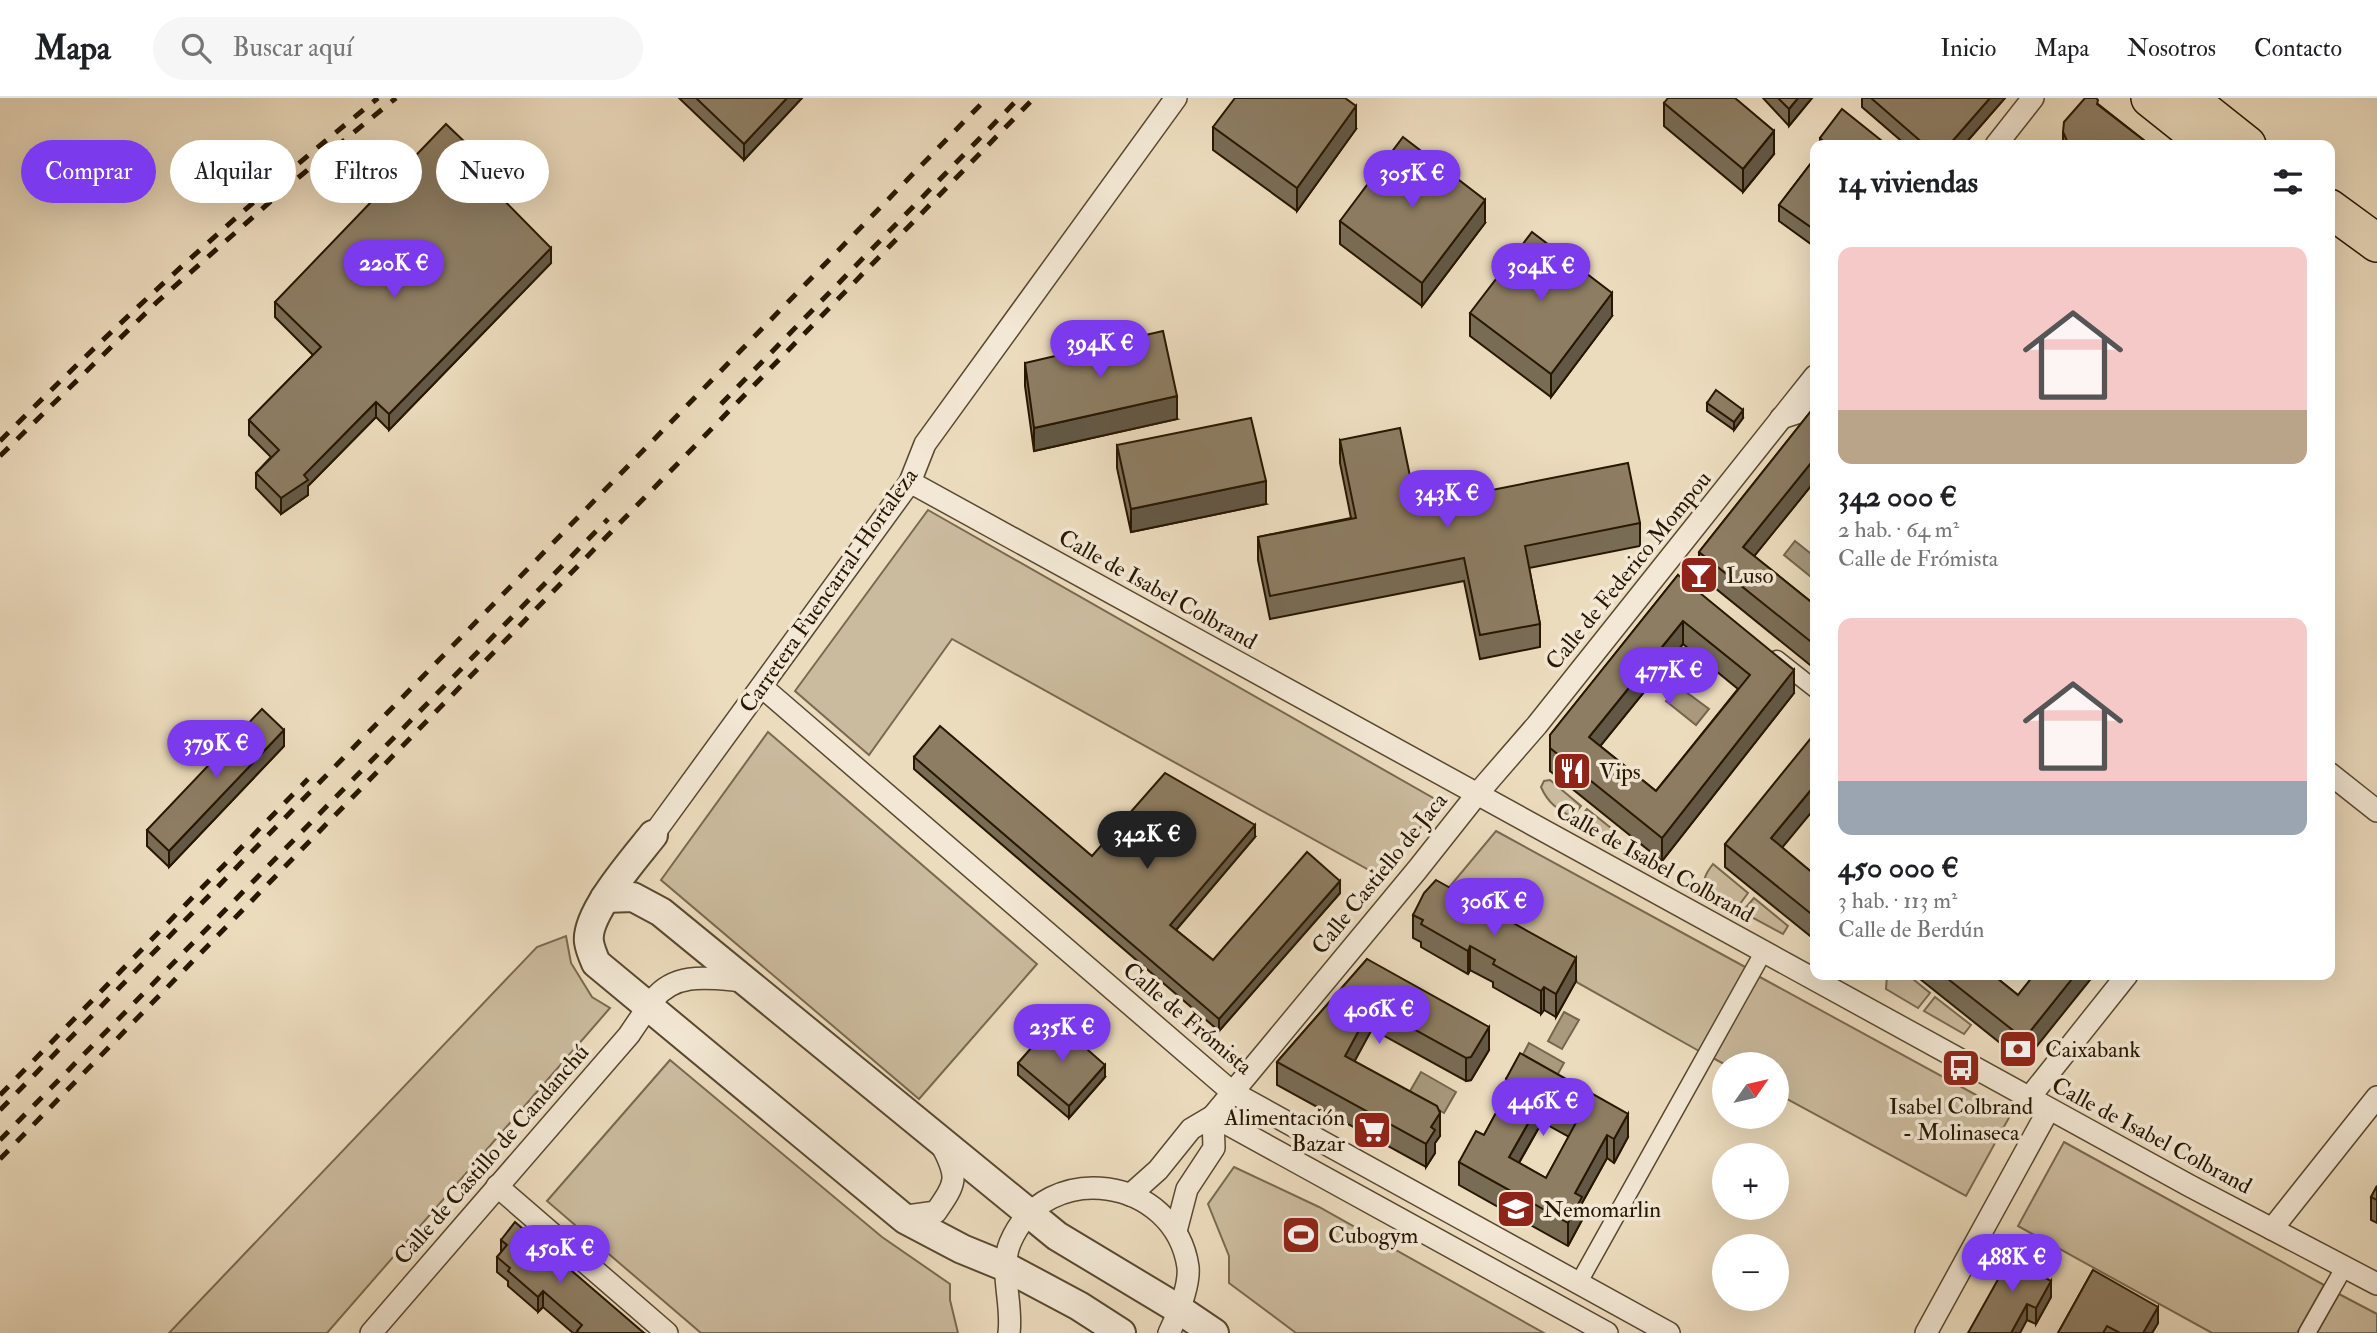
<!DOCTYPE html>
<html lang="es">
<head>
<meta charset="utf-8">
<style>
  :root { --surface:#fff; --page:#f6f6f6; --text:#202124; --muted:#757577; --line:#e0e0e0; --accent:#7c3aed }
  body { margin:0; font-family:"IM FELL Double Pica",serif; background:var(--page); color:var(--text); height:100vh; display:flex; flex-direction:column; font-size:26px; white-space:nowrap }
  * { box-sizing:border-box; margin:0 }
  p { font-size:23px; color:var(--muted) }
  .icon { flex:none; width:38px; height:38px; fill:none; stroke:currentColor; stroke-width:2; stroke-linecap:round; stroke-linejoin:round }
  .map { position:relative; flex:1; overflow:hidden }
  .details { position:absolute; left:1810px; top:42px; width:525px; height:840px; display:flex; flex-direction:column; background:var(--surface); border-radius:14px; box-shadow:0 7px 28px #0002 }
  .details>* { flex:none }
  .hud { position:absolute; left:21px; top:42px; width:665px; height:63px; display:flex; gap:14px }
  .needle { width:46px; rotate:56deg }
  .tools { position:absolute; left:1712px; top:954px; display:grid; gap:14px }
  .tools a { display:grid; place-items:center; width:77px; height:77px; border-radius:50%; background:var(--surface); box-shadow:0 7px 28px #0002; font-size:35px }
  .price { position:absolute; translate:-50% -60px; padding:0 16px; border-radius:24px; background:var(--accent); color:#fff; font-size:23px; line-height:46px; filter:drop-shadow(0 2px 4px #0008) }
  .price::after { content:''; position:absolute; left:50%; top:42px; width:21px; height:16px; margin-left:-10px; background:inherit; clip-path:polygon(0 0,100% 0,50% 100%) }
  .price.on { background:#222; color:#fff }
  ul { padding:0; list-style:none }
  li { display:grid; align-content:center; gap:14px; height:371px; padding:0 28px }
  li span { display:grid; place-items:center; height:217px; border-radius:14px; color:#555 }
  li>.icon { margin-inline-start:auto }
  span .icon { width:126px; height:126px; fill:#fffc; stroke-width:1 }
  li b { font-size:30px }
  h2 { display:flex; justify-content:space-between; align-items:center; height:84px; padding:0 28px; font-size:30px }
  .chip { padding:0 24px; border-radius:32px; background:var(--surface); box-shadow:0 7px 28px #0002; font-size:24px; line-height:63px }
  .chip.on { background:var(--accent); color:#fff }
  header { display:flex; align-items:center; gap:42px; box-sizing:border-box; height:98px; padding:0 35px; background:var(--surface); border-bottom:2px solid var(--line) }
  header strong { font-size:33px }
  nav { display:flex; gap:38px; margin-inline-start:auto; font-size:24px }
  .search { width:490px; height:63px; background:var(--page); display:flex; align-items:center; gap:18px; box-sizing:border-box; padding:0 24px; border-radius:38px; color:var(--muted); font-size:26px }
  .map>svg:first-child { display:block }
  .green { fill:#cbbb9e; stroke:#79694f; stroke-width:2 }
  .water { fill:#a9997d; stroke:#75654b; stroke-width:2 }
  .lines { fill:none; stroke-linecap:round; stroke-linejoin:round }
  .pedestrian-casing { stroke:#584830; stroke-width:19 }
  .minor-casing { stroke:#584830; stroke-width:24 }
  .tertiary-casing { stroke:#584830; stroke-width:32 }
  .trunk-casing { stroke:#271700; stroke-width:40 }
  .pedestrian { stroke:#f3e8d5; stroke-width:16 }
  .minor { stroke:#f3e8d5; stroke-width:21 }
  .tertiary { stroke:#f3e8d5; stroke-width:28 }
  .trunk { stroke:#ecdcbe; stroke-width:37 }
  .rail { stroke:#271700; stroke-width:5; stroke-dasharray:12 12; stroke-linecap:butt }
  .wall { fill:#796c55; stroke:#271700; stroke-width:2; fill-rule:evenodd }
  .shaded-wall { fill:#635845; stroke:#271700; stroke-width:2 }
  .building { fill:#8d7d63; stroke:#271700; stroke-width:2; fill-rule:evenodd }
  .labels { text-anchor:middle; stroke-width:7; stroke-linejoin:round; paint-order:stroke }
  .street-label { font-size:23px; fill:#271700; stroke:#f3e8d5 }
  .poi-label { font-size:23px; fill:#271700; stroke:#f3e8d5; text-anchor:start }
</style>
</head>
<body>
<header>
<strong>Mapa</strong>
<div class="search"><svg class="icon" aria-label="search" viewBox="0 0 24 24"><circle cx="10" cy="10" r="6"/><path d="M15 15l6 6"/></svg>Buscar aquí</div>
<nav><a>Inicio</a><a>Mapa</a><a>Nosotros</a><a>Contacto</a></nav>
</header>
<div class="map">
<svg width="2377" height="1235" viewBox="0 0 2377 1235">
  <rect width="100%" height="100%" fill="#ecdcbe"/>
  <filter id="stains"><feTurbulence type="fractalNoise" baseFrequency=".00286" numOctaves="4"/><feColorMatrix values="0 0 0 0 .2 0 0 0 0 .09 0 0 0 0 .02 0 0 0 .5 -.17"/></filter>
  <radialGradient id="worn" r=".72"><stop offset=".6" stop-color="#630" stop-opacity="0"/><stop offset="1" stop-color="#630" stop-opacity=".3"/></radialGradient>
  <g class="green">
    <path d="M928,412L1442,705L1378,777L952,541L869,657L795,593Z"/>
    <path d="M768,634L1037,866L919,1001L661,782Z"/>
    <path d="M1550,682L1581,708L1572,719C1557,711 1548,705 1541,689L1544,683Z"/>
    <path d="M1587,711L1616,734L1611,741L1577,723Z"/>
    <path d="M1496,733L1747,870L1699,953L1436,805Z"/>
    <path d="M1713,766L1748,795L1737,810L1705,793C1702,782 1706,775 1713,766Z"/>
    <path d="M1754,800L1788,828L1783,836L1742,814Z"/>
    <path d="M566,838L571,865L592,899L610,910L327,1235H169L537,849Z"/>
    <path d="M1887,877H1908L1930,895L1918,910L1886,891Z"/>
    <path d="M1758,878L2011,1016L1966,1098L1776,995V966H1724L1711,959Z"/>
    <path d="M1935,899L1971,927L1964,936L1924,913Z"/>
    <path d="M670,962L882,1139L950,1186V1202L958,1235H701L547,1103Z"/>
    <path d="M2064,1044L2324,1187L2297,1235H2212L2018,1128Z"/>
    <path d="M1234,1069L1319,1109L1544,1235H1296L1229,1185V1158L1208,1106Z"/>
    <path d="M2339,1196L2377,1216V1235H2317Z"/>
  </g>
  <g class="water">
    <path d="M1795,443L1815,459V475L1811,479L1784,457Z"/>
    <path d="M1678,588L1709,611L1696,627L1666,603Z"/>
    <path d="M1564,914L1579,922L1562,951L1548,943Z"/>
    <path d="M1529,945L1564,965L1554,983L1519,964Z"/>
    <path d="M1421,974L1456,994L1444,1015L1409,995Z"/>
  </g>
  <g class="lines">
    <g class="pedestrian-casing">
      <g id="pedestrian">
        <path d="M1777,561L1815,591"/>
        <path d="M1578,1186L1764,853"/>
        <path d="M2307,1235L2345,1168"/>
      </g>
    </g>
    <g class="minor-casing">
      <g id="minor">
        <path d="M1996,47L2033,0"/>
        <path d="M1781,320L1815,309"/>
        <path d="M910,384L2190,1088L2377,1186"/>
        <path d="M762,589L1232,994L1669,1235"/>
        <path d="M2329,675L2377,713"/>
        <path d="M653,737L910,384L925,346L1176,0"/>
        <path d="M2029,1000L2127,877"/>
        <path d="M1213,1018L1607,1235"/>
        <path d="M497,1088L667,1235"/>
        <path d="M1130,1097L1158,1072L1191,1031L1213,1018L1417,772L1478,695L1537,627L1815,278"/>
        <path d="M905,1121L907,1118L936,1114C956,1085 959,1080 942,1048"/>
        <path d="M2272,1131L2377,999"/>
        <path d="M1176,1133L1187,1091L1214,1050L1213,1018"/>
        <path d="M371,1235L629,937C637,925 645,913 654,901C677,872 714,881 746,883"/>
        <path d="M1009,1235C1013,1206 999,1172 1010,1145C1046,1059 1175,1079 1188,1169C1190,1188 1177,1218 1169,1235"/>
        <path d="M1926,1235L2049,1011"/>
      </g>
    </g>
    <g class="tertiary-casing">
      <g id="tertiary">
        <path d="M653,737C635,760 585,816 589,844C590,851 593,858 596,865L905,1121L962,1151L1006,1169L1079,1208L1121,1235"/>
        <path d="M605,800L633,799L661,814L1057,1138L1180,1212L1214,1235"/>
      </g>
    </g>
    <g class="trunk-casing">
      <g id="trunk">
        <path d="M2150,0L2209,47"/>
        <path d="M2193,4L2247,47"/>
        <path d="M2329,110L2377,145"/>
      </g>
    </g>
    <use href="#pedestrian" class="pedestrian"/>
    <use href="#minor" class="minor"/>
    <use href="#tertiary" class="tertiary"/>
    <use href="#trunk" class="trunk"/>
    <g class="rail">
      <path d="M721,306L1019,0"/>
      <path d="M0,343C120,222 245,107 378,0"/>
      <path d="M0,358L157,204L288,88L396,0"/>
      <path d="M0,997L308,681"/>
      <path d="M0,1012L987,0"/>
      <path d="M0,1042L608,421"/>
      <path d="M0,1061L1034,0"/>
    </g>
  </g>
  <g class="wall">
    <path d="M679,0H802L744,62Z"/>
    <path d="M1763,0H1812L1789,28Z"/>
    <path d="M1862,0H2005L1964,47H1906L1862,9Z"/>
    <path d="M1664,5L1774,56L1743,94L1664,28Z"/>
    <path d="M2098,6L2150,47H2063V34Z"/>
    <path d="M1213,29L1356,31L1297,113L1213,52Z"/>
    <path d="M1820,40L1887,47H1820Z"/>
    <path d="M1815,60V149L1779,123V107Z"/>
    <path d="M495,88L492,91L551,165L389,332L376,319L308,388V397L281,416L256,390V375L271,359L249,337V322L313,257L275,219V204Z"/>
    <path d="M1340,123L1485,125L1422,208L1340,146Z"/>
    <path d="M1815,195V224L1812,222V199Z"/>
    <path d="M1470,215L1612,218L1551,299L1470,238Z"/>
    <path d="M1025,265L1177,321L1034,353L1025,288Z"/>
    <path d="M1707,305L1743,320L1734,332L1707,313Z"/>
    <path d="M1815,308V383L1754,458L1810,503L1815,497V571L1699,477V454Z"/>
    <path d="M1340,342L1416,407L1640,425V448L1529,470L1540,526V549L1480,561L1464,483L1270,521L1258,462V439L1351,420L1340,365Z"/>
    <path d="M1117,347L1266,406L1131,434L1117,370Z"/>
    <path d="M1678,477L1794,595L1662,763L1550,673V637ZM1683,546L1738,591L1656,693L1600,648Z"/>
    <path d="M284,648L169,769L147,748V732Z"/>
    <path d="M914,659L1092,758L1255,739L1176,832L1213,862L1340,795L1219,933L914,671Z"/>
    <path d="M1725,746L1782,750L1815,777V842L1725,769Z"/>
    <path d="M1413,817L1576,883L1556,919L1544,912L1541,916L1493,889V884L1470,872L1468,876L1421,849V844L1413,840Z"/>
    <path d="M1367,861L1489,952L1471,982L1466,983L1372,931L1354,963L1440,1038L1435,1045V1055L1426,1069L1277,987V964Z"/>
    <path d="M1915,877H1993L2018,897L2034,877L2024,964Z"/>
    <path d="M1018,965L1105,979L1069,1020L1018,977Z"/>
    <path d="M1506,981L1628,1039L1614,1065L1607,1060L1582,1105V1122L1568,1148L1459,1087V1064L1484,1037L1506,997ZM1542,1024L1569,1039L1546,1080L1519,1065Z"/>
    <path d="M2377,1088V1125L2371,1122V1099Z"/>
    <path d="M501,1142L644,1235H573L543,1209L538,1214L508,1188V1183L497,1174V1159L501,1155Z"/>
    <path d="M2044,1163L2038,1175L2051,1199L2036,1226L2027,1222L2019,1165Z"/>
    <path d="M2093,1172L2158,1225L2152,1235H2058Z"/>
  </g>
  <g class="shaded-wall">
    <path d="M787,0H802L744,62V46Z"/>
    <path d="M1798,0H1812L1789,28V11Z"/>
    <path d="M1990,0H2005L1964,47H1949Z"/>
    <path d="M1356,8V31L1297,113V90Z"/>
    <path d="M1774,33V56L1743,94V71Z"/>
    <path d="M495,73V88L485,98V83Z"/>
    <path d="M1485,102V125L1422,208V185Z"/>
    <path d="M551,150V165L389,332V316Z"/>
    <path d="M1612,195V218L1551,299V276Z"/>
    <path d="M1177,298V321L1034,353V330Z"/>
    <path d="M376,304V319L308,388V397L281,416V400Z"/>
    <path d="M1743,312V320L1734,332V324Z"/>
    <path d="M1815,360V383L1743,472V449Z"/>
    <path d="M1266,383V406L1131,434V411Z"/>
    <path d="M1683,523V546L1589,662V639Z"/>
    <path d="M1794,572V595L1662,763V740Z"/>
    <path d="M284,632V648L169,769V753Z"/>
    <path d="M1815,687V710L1771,763V740Z"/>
    <path d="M1255,727V739L1170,839V827Z"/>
    <path d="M1340,783V795L1219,933V921Z"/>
    <path d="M1470,848V872L1468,876V853Z"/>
    <path d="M1576,860V883L1556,919V896Z"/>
    <path d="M2075,877H2094L2024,964V941Z"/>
    <path d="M1544,889V912L1541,916V893Z"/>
    <path d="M1372,908V931L1345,981V958Z"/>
    <path d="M1489,929V952L1471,982L1466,983V960Z"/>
    <path d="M1105,967V979L1069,1020V1008Z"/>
    <path d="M1542,1001V1024L1509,1082V1059Z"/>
    <path d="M1440,1015V1038L1435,1045V1055L1426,1069V1046L1431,1029Z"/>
    <path d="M1628,1016V1039L1614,1065V1041Z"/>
    <path d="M1607,1037V1060L1582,1105V1122L1568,1148V1125L1575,1095Z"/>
    <path d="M2044,1147V1163L2031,1187V1172Z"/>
    <path d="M2051,1183V1199L2036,1226V1210Z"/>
    <path d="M543,1193V1209L538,1214V1199Z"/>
    <path d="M2027,1206V1222L2020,1235H2011Z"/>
    <path d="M2158,1209V1225L2152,1235H2143Z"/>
  </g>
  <g class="building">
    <path d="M696,0H787L744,46Z"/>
    <path d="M1235,0H1345L1356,8L1297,90L1213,29Z"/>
    <path d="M1668,0H1735L1774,33L1743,71L1664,5Z"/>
    <path d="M1778,0H1798L1789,11Z"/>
    <path d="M1871,0H1990L1949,47H1925Z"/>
    <path d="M2085,0H2096L2098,2L2097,6L2150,47H2072L2068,45L2063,34L2064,24Z"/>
    <path d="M1842,11L1887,47H1825L1826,46L1820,40Z"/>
    <path d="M446,26L495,73L485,83L551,150L389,316L376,304L304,377L308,382L281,400L256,375L279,352L249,322L321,249L275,204Z"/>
    <path d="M1403,39L1485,102L1422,185L1340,123Z"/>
    <path d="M1815,60V132L1779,107Z"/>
    <path d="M1532,134L1612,195L1551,276L1470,215Z"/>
    <path d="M1163,233L1177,298L1034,330L1025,265Z"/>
    <path d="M1716,292L1743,312L1734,324L1707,305Z"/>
    <path d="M1815,308V360L1743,449L1810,503L1815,497V547L1699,454Z"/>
    <path d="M1251,320L1266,383L1131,411L1117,347Z"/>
    <path d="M1400,330L1416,407L1628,365L1640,425L1525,448L1540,526L1480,537L1464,460L1270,498L1258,439L1356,420L1340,342Z"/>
    <path d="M1678,477L1794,572L1662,740L1550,650V637ZM1683,523L1750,577L1656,693L1589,639Z"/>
    <path d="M262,611L284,632L169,753L147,732Z"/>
    <path d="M940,628L1092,758L1165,675L1255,727L1170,827L1213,862L1307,754L1340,783L1219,921L914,659Z"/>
    <path d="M1815,635V687L1771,740L1815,777V819L1725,746Z"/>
    <path d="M1436,782L1576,860L1556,896L1544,889L1541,893L1493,866L1495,862L1470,848L1468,853L1421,826L1423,822L1413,817L1424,795Z"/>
    <path d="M1367,861L1489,929L1471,959L1466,960L1372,908L1345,958L1437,1008L1440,1015L1431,1029L1435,1032L1426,1046L1277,964Z"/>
    <path d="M1943,877H1993L2018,897L2034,877H2075L2024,941Z"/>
    <path d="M1055,923L1105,967L1069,1008L1018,965Z"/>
    <path d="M1520,955L1628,1016L1614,1041L1607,1037L1575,1095L1582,1099L1568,1125L1459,1064L1476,1033L1484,1037L1512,985L1506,981ZM1542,1001L1578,1021L1546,1080L1509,1059Z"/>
    <path d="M2377,1088V1102L2371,1099Z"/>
    <path d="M515,1124L644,1235H579L577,1233L582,1227L543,1193L538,1199L508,1173L510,1170L497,1159L507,1147L501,1142Z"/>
    <path d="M2033,1141L2044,1147L2031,1172L2051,1183L2036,1210L2027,1206L2011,1235H1968L2010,1160L2019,1165Z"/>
    <path d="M2093,1172L2158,1209L2143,1235H2120L2107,1228L2103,1235H2058Z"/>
  </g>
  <defs>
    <g id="bar-square" transform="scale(2.0125)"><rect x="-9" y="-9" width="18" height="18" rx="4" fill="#8f2418" stroke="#f3e8d5"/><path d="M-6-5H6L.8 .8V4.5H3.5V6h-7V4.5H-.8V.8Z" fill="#fff"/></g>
    <g id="restaurant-square" transform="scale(2.0125)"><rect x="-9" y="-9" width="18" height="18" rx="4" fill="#8f2418" stroke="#f3e8d5"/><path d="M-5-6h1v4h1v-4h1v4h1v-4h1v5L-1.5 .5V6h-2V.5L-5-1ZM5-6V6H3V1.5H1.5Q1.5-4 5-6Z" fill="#fff"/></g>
    <g id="bank-square" transform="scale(2.0125)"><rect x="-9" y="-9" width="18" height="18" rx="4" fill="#8f2418" stroke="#f3e8d5"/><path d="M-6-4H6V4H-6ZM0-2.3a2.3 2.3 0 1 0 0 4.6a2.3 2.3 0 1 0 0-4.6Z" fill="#fff"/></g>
    <g id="bus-square" transform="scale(2.0125)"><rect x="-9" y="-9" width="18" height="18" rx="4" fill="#8f2418" stroke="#f3e8d5"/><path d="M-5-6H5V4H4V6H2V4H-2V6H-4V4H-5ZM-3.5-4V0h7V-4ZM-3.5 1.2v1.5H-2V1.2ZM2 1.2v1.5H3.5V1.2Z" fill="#fff"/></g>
    <g id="supermarket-square" transform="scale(2.0125)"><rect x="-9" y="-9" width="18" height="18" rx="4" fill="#8f2418" stroke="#f3e8d5"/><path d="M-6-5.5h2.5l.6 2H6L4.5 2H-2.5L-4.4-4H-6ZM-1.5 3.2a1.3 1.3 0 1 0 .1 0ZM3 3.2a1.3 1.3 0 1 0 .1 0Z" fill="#fff"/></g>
    <g id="school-square" transform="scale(2.0125)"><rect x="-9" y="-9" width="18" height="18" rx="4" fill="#8f2418" stroke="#f3e8d5"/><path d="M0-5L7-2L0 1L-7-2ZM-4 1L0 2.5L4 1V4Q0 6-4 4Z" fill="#fff"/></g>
    <g id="stadium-square" transform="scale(2.0125)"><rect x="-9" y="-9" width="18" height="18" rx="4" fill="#8f2418" stroke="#f3e8d5"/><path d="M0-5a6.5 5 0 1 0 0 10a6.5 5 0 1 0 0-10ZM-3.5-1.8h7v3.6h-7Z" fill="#fff"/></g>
  </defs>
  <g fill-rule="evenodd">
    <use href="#bar-square" x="1699" y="477"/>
    <use href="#restaurant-square" x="1572" y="673"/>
    <use href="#bank-square" x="2018" y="951"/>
    <use href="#bus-square" x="1961" y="970"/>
    <use href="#supermarket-square" x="1372" y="1032"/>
    <use href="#school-square" x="1516" y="1111"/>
    <use href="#stadium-square" x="1301" y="1137"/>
  </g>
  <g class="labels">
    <g class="street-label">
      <text transform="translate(1628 472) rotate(-51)" y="8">Calle de Federico Mompou</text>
      <text transform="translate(1158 491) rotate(29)" y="8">Calle de Isabel Colbrand</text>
      <text transform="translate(828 492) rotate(-55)" y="8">Carretera Fuencarral-Hortaleza</text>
      <text transform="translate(1655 764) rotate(29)" y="8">Calle de Isabel Colbrand</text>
      <text transform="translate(1379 775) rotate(-51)" y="8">Calle Castiello de Jaca</text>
      <text transform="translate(1188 920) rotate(40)" y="8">Calle de Frómista</text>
      <text transform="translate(2152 1037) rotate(28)" y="8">Calle de Isabel Colbrand</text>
      <text transform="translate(491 1056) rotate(-49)" y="8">Calle de Castillo de Candanchú</text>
    </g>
    <g class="poi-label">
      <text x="1726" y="485">Luso</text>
      <text x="1599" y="681">Vips</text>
      <text x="2045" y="959">Caixabank</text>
      <text x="1961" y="1016" text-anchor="middle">Isabel Colbrand<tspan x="1961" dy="26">- Molinaseca</tspan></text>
      <text x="1345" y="1027" text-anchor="end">Alimentación<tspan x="1345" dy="26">Bazar</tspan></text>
      <text x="1543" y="1119">Nemomarlin</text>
      <text x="1328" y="1145">Cubogym</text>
    </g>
  </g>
  <rect width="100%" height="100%" filter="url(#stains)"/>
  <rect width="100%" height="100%" fill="url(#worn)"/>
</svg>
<div class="tools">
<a><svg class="needle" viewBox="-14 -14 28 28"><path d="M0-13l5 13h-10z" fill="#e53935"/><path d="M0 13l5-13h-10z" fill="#757577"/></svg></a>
<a>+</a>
<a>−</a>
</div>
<b class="price" style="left:1412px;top:112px">305K €</b>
<b class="price" style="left:394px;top:202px">220K €</b>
<b class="price" style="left:1541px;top:205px">304K €</b>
<b class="price" style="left:1100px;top:282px">394K €</b>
<b class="price" style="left:1447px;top:432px">343K €</b>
<b class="price" style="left:1669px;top:609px">477K €</b>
<b class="price" style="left:216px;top:682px">379K €</b>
<b class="price on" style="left:1147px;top:773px">342K €</b>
<b class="price" style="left:1494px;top:840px">306K €</b>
<b class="price" style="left:1379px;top:948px">406K €</b>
<b class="price" style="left:1062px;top:966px">235K €</b>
<b class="price" style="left:1543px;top:1040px">446K €</b>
<b class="price" style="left:560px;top:1187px">450K €</b>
<b class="price" style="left:2012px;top:1196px">488K €</b>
<div class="hud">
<a class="chip on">Comprar</a>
<a class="chip">Alquilar</a>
<a class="chip">Filtros</a>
<a class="chip">Nuevo</a>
</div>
<section class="details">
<h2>14 viviendas<svg class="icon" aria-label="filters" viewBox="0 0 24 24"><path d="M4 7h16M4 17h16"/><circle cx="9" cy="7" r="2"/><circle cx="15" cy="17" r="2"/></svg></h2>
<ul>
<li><span style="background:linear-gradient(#f6c9c9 75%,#b9a48a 0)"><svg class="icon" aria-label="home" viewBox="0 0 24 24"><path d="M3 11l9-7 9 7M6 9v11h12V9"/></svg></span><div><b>342 000 €</b><p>2 hab. · 64 m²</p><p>Calle de Frómista</p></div></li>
<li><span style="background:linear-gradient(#f6c9c9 75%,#9aa5b1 0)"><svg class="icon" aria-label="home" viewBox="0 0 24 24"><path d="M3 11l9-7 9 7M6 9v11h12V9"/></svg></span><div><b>450 000 €</b><p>3 hab. · 113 m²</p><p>Calle de Berdún</p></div></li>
</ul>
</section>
</div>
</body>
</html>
